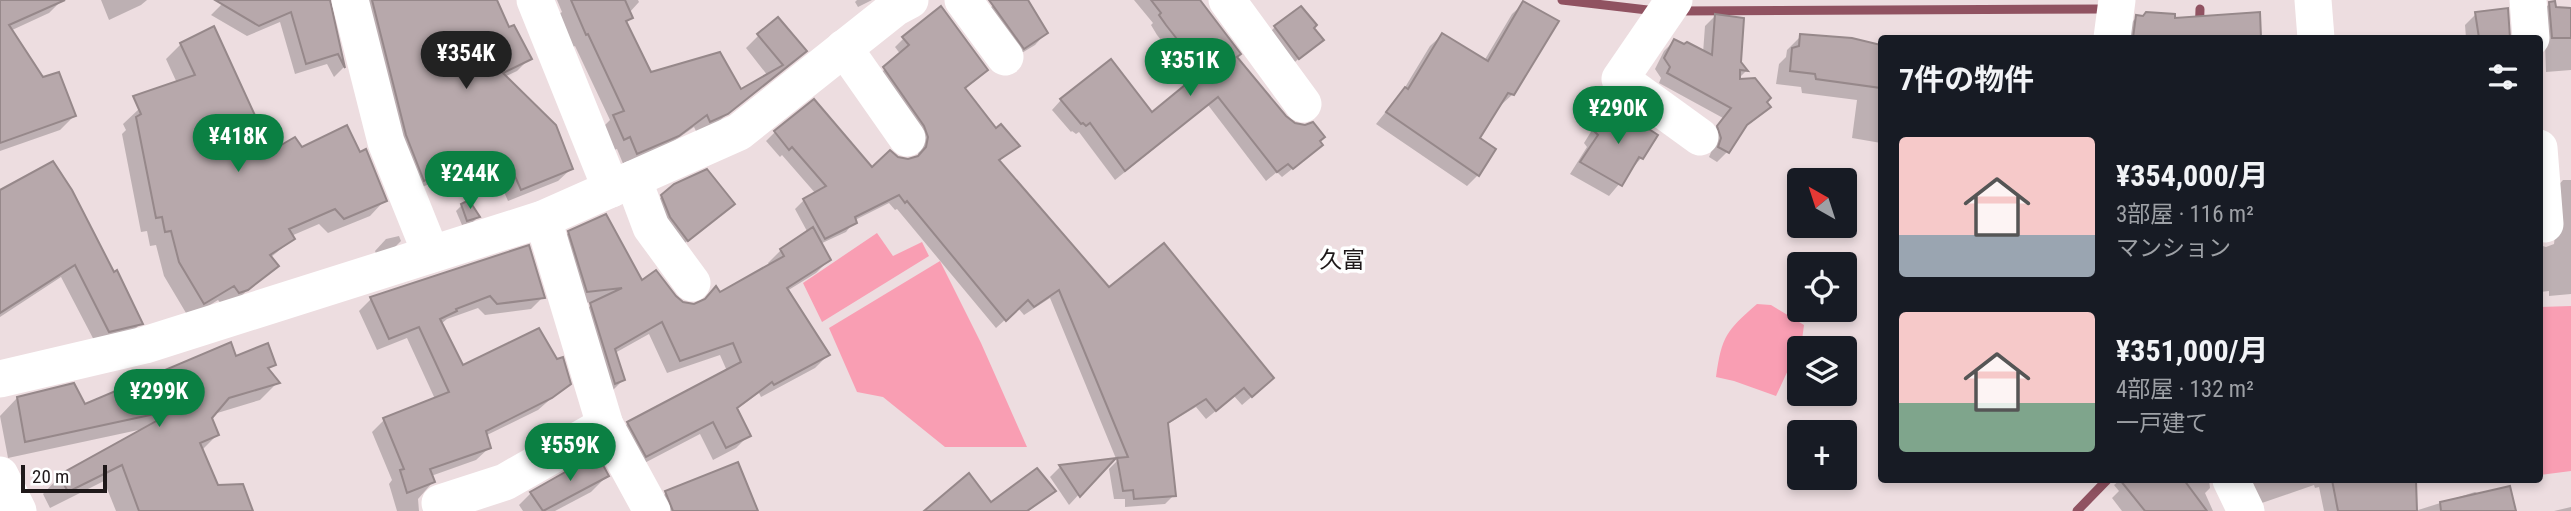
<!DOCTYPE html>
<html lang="ja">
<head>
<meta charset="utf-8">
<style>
  :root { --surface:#171b24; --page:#20242c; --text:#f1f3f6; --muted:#9ea1a6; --accent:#0b8043 }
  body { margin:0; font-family:"Roboto Condensed","Noto Sans JP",sans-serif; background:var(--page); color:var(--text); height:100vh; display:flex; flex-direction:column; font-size:26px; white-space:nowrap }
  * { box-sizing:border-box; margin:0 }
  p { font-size:23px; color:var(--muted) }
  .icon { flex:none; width:38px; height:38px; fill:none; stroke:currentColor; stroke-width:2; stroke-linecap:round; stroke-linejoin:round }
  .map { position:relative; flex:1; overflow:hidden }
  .drawer { position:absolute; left:1878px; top:35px; width:665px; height:448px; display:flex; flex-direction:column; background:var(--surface); border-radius:7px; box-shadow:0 4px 10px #0003 }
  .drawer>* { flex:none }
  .needle { width:46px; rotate:321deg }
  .fabs { position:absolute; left:1787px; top:168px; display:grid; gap:14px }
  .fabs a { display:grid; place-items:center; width:70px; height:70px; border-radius:7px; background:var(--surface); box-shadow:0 4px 10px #0003; font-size:35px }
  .scale { position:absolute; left:21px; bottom:18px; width:86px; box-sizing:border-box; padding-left:7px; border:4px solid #1f191a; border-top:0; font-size:19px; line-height:24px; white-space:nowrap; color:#1f191a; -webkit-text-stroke:5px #fff; paint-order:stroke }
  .price { position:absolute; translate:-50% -60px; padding:0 16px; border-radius:24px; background:var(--accent); color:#fff; font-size:23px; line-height:46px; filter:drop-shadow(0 2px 4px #0008) }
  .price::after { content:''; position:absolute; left:50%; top:42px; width:21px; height:16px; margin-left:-10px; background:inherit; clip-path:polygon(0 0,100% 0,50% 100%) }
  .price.current { background:#222; color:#fff }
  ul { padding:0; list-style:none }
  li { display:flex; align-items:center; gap:21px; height:175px; padding:0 21px }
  li span { display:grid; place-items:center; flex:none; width:196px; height:140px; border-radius:7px; color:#555 }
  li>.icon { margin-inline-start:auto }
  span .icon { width:84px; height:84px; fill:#fffc; stroke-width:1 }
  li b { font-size:30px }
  h2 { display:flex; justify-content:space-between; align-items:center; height:84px; padding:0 21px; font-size:30px }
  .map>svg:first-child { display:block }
  .green { fill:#f99eb3 }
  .shadow { fill:#0003 }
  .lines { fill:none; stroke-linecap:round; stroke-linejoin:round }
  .stream { stroke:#905261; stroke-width:9 }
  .building { fill:#b7a8ab; stroke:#96888a; stroke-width:2 }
  .minor { stroke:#fff; stroke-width:37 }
  .labels { text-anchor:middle; stroke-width:7; stroke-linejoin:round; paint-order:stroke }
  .quarter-label { font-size:23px; fill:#1f191a; stroke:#fff }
</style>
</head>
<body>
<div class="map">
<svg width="2571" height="511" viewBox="0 0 2571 511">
  <rect width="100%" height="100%" fill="#eddde0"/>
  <g class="green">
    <path d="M877,233L893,256L922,242L929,256L822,322L803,283Z"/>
    <path d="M940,261L981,343L1027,447H945L883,397L857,392L829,328Z"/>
    <path d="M1757,304L1771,305L1804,325L1802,340L1776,396L1734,381L1716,377C1722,336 1726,331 1757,304Z"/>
    <path d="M2571,306V471L2539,475V307Z"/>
  </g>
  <g class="shadow">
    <path d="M0,0H62L49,13L10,31L42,79L74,116L60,130L0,151Z"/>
    <path d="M101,0H147L141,5L109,20Z"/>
    <path d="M232,0H303L331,18L344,67L334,77L327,64L295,74L280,22L247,36L211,15L221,5Z"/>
    <path d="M354,0H495L508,30L529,59L517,71L504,77L571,169L558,181L508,201L498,178L471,190L463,175L447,181L445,177L411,192Z"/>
    <path d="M557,0H638L639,2L629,13L631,18L626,23L650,74L740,92L768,76L746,48L758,36L804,51L713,126L697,133L694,127L664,148L624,166L617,149L611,151L601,129L610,120L575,46L573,47L559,14L562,12Z"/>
    <path d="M857,0H872L858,7L855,2Z"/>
    <path d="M999,0H1026L1046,33L1035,45L1012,59L981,16Z"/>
    <path d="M1134,0H1196L1235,58L1311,154L1282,177L1277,172L1266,181L1208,105L1115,180L1079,132L1076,134L1072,131L1071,132L1052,110L1061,100L1151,115L1193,80L1157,35L1151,25L1153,23Z"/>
    <path d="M1524,3L1513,94L1501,105H1499L1478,139V175L1467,186L1376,124L1404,89L1430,46L1442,35L1484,61L1512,14Z"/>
    <path d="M2550,3L2555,9L2571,10V70L2546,72L2545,44L2539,15Z"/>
    <path d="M2506,10L2508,38H2466L2465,25L2476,14Z"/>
    <path d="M2258,14L2259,38H2123L2124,30L2137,17L2173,19Z"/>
    <path d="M1715,16L1739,62L1746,71L1736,81L1768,107L1742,129L1727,152L1717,162L1709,157L1712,150L1708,137L1723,118L1659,83L1661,78L1655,69L1664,51L1674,41L1703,53L1705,26Z"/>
    <path d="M1275,27L1312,29L1321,39L1287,69L1264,38Z"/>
    <path d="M1801,36L1879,46L1881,44V143L1852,138L1857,100L1802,93L1801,87L1776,84L1779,64L1786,57L1787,50Z"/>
    <path d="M904,38L963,89L996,131L1018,146L998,162L1109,289L1263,387L1242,405L1234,396L1206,419L1196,407L1166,425L1174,495L1165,504L1125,507V499H1114L1109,469L1117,461L1050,298L1024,315L1018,308L996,328L897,209L895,210L889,203L855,220L846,232L820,244L829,260L816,273L787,291L828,355L815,368L761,397L759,393L736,410L749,435L736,448L713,460L700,434L633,469L615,436L628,423L727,371L720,355L667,373L649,334L615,353L623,380L610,393L578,318L594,302L574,304L556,245L569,232L641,282L682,304L694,306L720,294L770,266L768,263L781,250L808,233L795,209L804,200L816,194L782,155L780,157L766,141L775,132L871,170L897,158L908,161L918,157L919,145L875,78L901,55L895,47Z"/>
    <path d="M181,44L257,124L275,150L301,149L385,200L370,216L328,233L319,224L291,236L293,239L270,258L276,265L231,305L224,307L218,300L189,318L164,276L156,245L150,246L147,231L141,232L122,134L126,130L123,124L139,109L177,83L166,59Z"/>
    <path d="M1608,110L1642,157L1609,196L1570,174L1587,147L1584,143L1597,122Z"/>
    <path d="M2563,180H2571V294L2549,296V291L2539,292V245L2546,247L2554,244L2555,235L2552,192Z"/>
    <path d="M0,191L141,323L127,337L96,344L61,277L0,317Z"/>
    <path d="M662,196L733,204L675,251L651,208Z"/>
    <path d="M462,205L478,217L473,222L462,225L456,211Z"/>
    <path d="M399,236L401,241L390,252L377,256L375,251L386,239Z"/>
    <path d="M528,248L543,297L531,309L485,315L478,308L447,319L441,324L463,368L569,383L538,410L485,436L489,448L476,460L431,476L433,482L418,499L419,511H397L389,484L392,480L372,432L384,420L435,399L407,338L377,350L359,311L371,299Z"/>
    <path d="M235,358L274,364L268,370L277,383L260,400L214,414L210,417L217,435L201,451L217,487L251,511H116L104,481L50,508L43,494L60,476L143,429L8,458L0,416L17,398L84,406Z"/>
    <path d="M1111,460L1069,505L1050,477L1060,467Z"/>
    <path d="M607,476L591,492L555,511H523L519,505L531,493Z"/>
    <path d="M2120,480H2209L2210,488L2205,493L2213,511H2122L2112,498L2119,491L2114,485Z"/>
    <path d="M2233,480H2414L2415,511L2475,492L2514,511H2324L2319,487L2315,488L2314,485L2259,504L2253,483L2239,487Z"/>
    <path d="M1053,491L1029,511H928L990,505Z"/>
    <path d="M666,493L750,511H659L656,503Z"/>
    <path d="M2571,507V511H2554Z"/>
  </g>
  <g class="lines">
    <g class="stream">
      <path d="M1562,0L1656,11"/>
      <path d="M1677,11L2102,9"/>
      <path d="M2199,38L2200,9"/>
      <path d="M2077,511L2107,480"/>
    </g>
  </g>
  <g class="building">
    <path d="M0,0H65L9,25L43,77L59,72L76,116L0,143Z"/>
    <path d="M215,0H330L345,68L338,54L306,64L291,12L259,26Z"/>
    <path d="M372,0H497L509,27L514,25L532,59L503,73L556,125L573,169L521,190L511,167L484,179L476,163L460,170L458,166L424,181L406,135Z"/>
    <path d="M571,0H625L633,18L626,21L651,72L720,52L741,89L783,65L757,34L778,17L807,51L728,114L710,122L707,115L679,136L637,154L630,137L624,140L613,115L624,111L588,34L586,35Z"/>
    <path d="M989,0H1028L1048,33L1024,49Z"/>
    <path d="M1151,0H1200L1241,54L1237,57L1286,116L1295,123L1305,125L1313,122L1325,137L1320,141L1323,145L1293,169L1288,164L1277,172L1218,97L1125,171L1090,123L1086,126L1083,123L1081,124L1060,99L1111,59L1152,112L1202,71L1166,25L1159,15L1161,13Z"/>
    <path d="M1523,1L1559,21L1514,95L1508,93L1480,138L1496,149L1479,176L1386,112L1405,87L1408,89L1442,33L1488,61Z"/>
    <path d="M2555,1L2556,7L2571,8V38H2552L2549,2Z"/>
    <path d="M941,6L988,70L965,88L996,128L1001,124L1020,146L999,160L1109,287L1164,243L1274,378L1252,397L1244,388L1216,411L1206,399L1168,423L1176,496L1134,499L1133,490L1123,491L1117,458L1128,457L1059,290L1034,307L1028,300L1006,321L907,201L905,203L899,195L855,217L857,223L825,239L803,199L826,186L792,147L789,150L774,131L814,99L872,167L890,150L898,157L908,159L918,156L926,147L928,137L924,126L883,67L909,45L902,37Z"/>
    <path d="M1301,6L1317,25L1314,28L1324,40L1299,59L1274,26Z"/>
    <path d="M2508,8L2510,38H2479L2475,12Z"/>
    <path d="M2146,12L2175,14V18L2260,12L2261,38H2133L2136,15L2143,16Z"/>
    <path d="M1715,14L1744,18L1741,62L1748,71L1740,70V79L1755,78L1771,98L1767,102L1771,107L1747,125L1729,153L1718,147L1721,138L1717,126L1731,108L1667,73L1670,67L1664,58L1674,39L1684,44L1687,42L1712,55Z"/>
    <path d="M214,26L258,122L260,120L276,148L295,137L302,147L347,125L360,152L366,149L387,201L344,219L335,209L289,229L295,239L270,255L279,266L248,290L239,293L234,286L204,304L179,262L171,231L165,232L162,217L156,218L136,117L141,114L133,96L195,75L180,43Z"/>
    <path d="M1800,34L1852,38L1881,45V88L1816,79L1815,74L1790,71L1792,48L1799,46Z"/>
    <path d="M1608,108L1618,109L1658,135L1643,159L1639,157L1622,186L1580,162L1598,135L1594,131Z"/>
    <path d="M53,161L72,190L114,272L117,270L143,324L109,332L75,265L0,313V190Z"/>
    <path d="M707,169L735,204L688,241L670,217L661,195L674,184Z"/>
    <path d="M469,200L480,217L467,221L461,204Z"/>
    <path d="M606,214L642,280L656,270L676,296L683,302L694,304L705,299L716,286L720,292L784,256L780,249L813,227L831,260L787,288L830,355L774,385L772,382L737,408L751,436L726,448L713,422L646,457L627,422L741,362L733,343L680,361L662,322L615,349L625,380L615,384L590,303L622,288L587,292L568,231Z"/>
    <path d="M529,245L545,298L497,304L490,296L456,309L457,311L440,319L463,365L539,328L557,359L563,357L571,384L552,398L486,431L491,448L430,469L435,482L407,493L400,470L404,469L383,418L449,392L419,327L389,339L370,297Z"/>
    <path d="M231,342L236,356L268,343L276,365L268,368L280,383L229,398L212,418L219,435L200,443L218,485L243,484L253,511H139L122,465L68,492L59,475L178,409L25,442L17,397L74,383L85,404Z"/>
    <path d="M597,454L609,476L543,511L530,492Z"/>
    <path d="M1116,458L1080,497L1059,465Z"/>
    <path d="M738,462L758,511H673L665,491Z"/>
    <path d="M1037,468L1056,491L1027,511H924L969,473L991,502Z"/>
    <path d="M2120,480H2184L2207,511H2145Z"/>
    <path d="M2332,480H2416L2417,511H2338Z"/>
    <path d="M2510,486L2516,511H2441L2440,502Z"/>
  </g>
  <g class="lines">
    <g class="minor">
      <path d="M350,0L386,142L431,254"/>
      <path d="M535,0L611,189"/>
      <path d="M963,0L1005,57"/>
      <path d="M1227,0L1303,104"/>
      <path d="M1674,0L1620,79L1700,137"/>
      <path d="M2313,0L2316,38"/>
      <path d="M2528,0L2531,38"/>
      <path d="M2112,38L2117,0"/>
      <path d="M844,48L907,138"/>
      <path d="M2539,148L2545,224"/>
      <path d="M633,179L651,227L692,283"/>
      <path d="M543,219L605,425L652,511"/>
      <path d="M0,379L145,345L543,219L739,132L895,8L910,0"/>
      <path d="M0,475L18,511"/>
      <path d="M2231,480L2246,511"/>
      <path d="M440,503L505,482L605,425"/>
    </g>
  </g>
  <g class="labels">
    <g class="quarter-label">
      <text x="1342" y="268">久富</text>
    </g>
  </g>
</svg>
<div class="fabs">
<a><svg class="needle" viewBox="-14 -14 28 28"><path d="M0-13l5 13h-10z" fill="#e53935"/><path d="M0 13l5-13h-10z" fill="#9ea1a6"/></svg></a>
<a><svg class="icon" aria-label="locate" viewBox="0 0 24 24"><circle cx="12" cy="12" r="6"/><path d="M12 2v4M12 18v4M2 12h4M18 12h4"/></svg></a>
<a><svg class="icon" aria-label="layers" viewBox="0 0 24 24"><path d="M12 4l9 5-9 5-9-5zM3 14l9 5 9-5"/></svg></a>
<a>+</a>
</div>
<div class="scale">20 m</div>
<b class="price current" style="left:466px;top:91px">¥354K</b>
<b class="price" style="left:1190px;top:98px">¥351K</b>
<b class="price" style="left:1618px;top:146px">¥290K</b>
<b class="price" style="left:238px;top:174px">¥418K</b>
<b class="price" style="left:470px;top:211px">¥244K</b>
<b class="price" style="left:159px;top:429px">¥299K</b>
<b class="price" style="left:570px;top:483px">¥559K</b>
<section class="drawer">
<h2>7件の物件<svg class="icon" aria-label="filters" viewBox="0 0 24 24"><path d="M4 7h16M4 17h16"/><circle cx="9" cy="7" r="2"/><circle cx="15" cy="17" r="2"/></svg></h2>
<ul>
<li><span style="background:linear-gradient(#f6c9c9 70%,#9aa5b1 0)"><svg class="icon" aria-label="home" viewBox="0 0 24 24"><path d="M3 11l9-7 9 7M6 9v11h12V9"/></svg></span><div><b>¥354,000/月</b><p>3部屋 · 116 m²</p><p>マンション</p></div></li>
<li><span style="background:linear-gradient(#f6c9c9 65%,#7fa58c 0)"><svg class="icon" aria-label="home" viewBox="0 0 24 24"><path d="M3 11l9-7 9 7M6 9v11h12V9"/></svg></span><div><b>¥351,000/月</b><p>4部屋 · 132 m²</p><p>一戸建て</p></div></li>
</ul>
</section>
</div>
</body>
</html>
